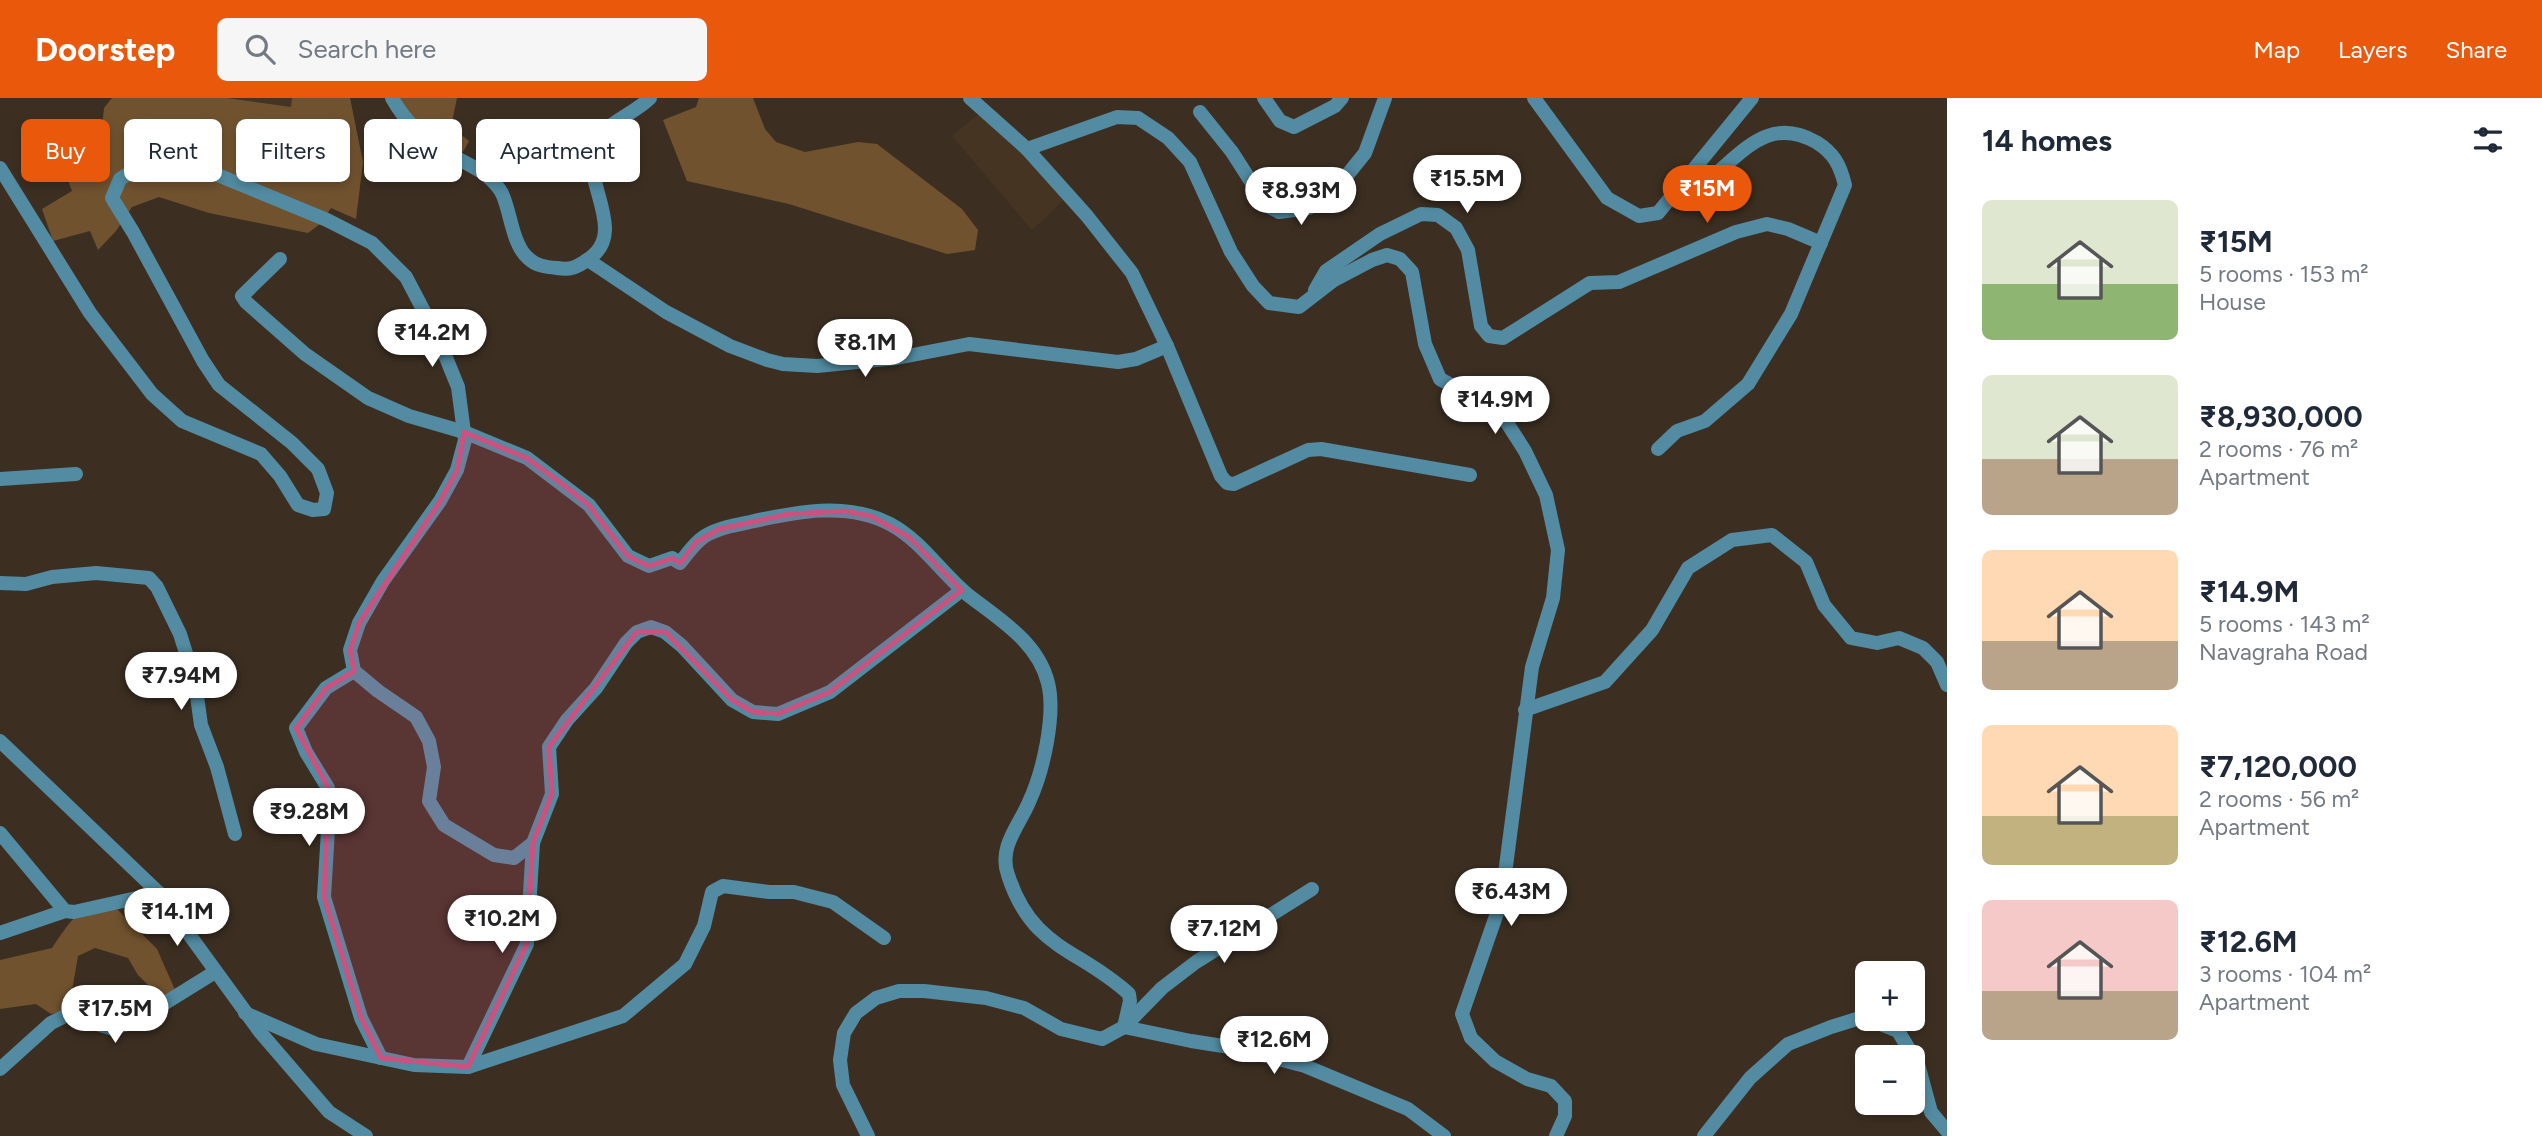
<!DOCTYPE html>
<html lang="en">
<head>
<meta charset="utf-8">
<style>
  :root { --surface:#fff; --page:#f6f6f7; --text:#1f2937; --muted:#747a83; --accent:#ea580c }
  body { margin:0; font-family:Figtree,sans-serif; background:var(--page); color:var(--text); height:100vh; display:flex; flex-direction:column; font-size:26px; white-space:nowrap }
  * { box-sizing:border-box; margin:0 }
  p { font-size:23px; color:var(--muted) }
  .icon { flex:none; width:38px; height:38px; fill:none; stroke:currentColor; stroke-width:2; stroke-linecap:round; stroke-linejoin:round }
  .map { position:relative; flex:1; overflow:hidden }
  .drawer { display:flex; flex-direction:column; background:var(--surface); width:595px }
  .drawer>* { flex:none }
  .top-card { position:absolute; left:21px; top:21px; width:665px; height:63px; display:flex; gap:14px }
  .controls { position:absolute; left:1855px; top:863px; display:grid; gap:14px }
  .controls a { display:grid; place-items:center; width:70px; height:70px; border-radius:10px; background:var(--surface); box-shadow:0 4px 10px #0003; font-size:35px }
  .price { position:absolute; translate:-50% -60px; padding:0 16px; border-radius:24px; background:#fff; color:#222; font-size:23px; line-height:46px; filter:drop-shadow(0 2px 4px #0008) }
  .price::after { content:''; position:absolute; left:50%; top:42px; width:21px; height:16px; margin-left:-10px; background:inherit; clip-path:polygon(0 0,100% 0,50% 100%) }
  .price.active { background:var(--accent); color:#fff }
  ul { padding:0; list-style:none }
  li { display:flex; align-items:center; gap:21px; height:175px; padding:0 35px }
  li span { display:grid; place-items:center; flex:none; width:196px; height:140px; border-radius:10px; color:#555 }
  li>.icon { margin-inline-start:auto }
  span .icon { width:84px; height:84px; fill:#fffc; stroke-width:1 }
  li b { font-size:30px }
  h2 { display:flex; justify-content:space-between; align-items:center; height:84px; padding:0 35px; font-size:30px }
  .pill { padding:0 24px; border-radius:10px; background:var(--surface); box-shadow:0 4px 10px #0003; font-size:24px; line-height:63px }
  .pill.active { background:var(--accent); color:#fff }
  header { display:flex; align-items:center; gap:42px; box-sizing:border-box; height:98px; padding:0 35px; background:var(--accent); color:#fff }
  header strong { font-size:33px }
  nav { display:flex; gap:38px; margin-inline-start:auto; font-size:24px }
  .search { width:490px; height:63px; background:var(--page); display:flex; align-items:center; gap:18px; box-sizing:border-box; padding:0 24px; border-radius:10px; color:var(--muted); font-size:26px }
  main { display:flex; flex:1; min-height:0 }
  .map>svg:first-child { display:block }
  .built { fill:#453421 }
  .green { fill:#70522f }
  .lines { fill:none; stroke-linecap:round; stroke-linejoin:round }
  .minor { stroke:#528ba2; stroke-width:14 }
  .marked { fill:#cb517e; fill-opacity:0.2; stroke:#cb517e; stroke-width:5; stroke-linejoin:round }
</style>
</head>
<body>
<header>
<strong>Doorstep</strong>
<div class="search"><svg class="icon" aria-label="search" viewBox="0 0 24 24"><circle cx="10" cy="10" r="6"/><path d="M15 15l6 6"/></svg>Search here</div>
<nav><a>Map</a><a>Layers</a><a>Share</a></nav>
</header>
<main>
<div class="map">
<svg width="1947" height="1038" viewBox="0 0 1947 1038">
  <rect width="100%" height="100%" fill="#3c2f22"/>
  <g class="built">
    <path d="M227,0H292L291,9Z"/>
    <path d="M987,9L1073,93L1032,132L952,38Z"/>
  </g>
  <g class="green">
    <path d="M112,0H227L291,9L292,0H350L363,64L356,121L331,110L320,126L308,135L209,115L159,99L132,109L116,133L98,152L90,133L53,143L42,111L72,93L63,69L100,48L104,10Z"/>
    <path d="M393,0H457L451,29L469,43L463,54L419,32Z"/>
    <path d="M699,0H753L765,31L776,44L805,54L858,44L877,46L962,111L978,132L975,152L947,156L789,106L687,83L663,22L696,9Z"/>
    <path d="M108,802L157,851L179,901L161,900L138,877L128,860L95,850L78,858L72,893L77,910L51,916L36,906L0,911V862L52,850C72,821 74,814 108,802Z"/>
  </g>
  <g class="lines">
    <g class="minor">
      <path d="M392,0C406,25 424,41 448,55C467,67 485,71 500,92C510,106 511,146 528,160C536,168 546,169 557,170C570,172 576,170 587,162C632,134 576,78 596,43C605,26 635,15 650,0"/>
      <path d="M970,0L1027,51L1087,118L1132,175L1167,248L1221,378L1227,385L1234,386L1308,352L1321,351L1470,377"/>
      <path d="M1264,0L1280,23L1294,29L1335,8L1342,0"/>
      <path d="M1534,0L1607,100L1639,118L1658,115L1752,0"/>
      <path d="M1200,14L1232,54L1266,107L1279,114L1309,110L1332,96L1365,55L1385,0"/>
      <path d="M1027,51L1117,19L1138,20L1168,40L1190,64L1231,154L1253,188L1269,205L1299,209L1334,182L1372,162L1387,157L1400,161L1412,174L1425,246L1440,281L1500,314L1525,353L1546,397L1558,452L1553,500L1532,569L1506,768L1497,815L1462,916L1471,940L1495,963L1527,981L1551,988L1565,1003V1018L1556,1038"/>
      <path d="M0,70L90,215L152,296L182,323L261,356L280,378L298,407L313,412L324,411L327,395L318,371L292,345L219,287L203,263L133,134L112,100L120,81L143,67H180L208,73L327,122L372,145L406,179L438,240L458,289L465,342L457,372L440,403L383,483L359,525L350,552L354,573L378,593L416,619L429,643L434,669L429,703L444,727L494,757L514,760L533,745L552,696L549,649L567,622L596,590L626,545L637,534L651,529L665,534L682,548L732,602L753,614L778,616L830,594L962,492"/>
      <path d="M280,161L242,198L246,204L305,256L368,300L409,318L464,334L527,360L589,407L628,458L649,468L672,460L680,465C688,455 694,445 705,438C719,430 735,427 750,424C795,414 847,403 890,426C922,443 941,475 968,497C1000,522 1038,544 1048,585C1056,617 1043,674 1029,704C1019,728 998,749 1008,777C1032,852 1079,850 1129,896L1130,903L1124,929L1102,941L1061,931L1024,910L986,900L924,893H899L876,900L856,915L844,935L840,962L843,987L868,1038"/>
      <path d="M588,162L666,214L730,248L767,262L783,266L817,268L897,260L969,246L1118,264L1136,261L1167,248"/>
      <path d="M1315,192L1326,173L1380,136L1421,116L1438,117L1456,130L1468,152L1481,228L1489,238L1503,240L1590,185L1619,184L1736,134L1767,126L1788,131L1821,145"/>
      <path d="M1658,351L1677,333L1705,323L1748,286L1791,216L1845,87C1840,67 1834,55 1816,44C1766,16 1741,58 1704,85C1696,91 1683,93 1674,97"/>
      <path d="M0,381L76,376"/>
      <path d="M0,485L26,486L52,479L96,475L149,480L157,489L180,536L195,584L201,627L217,669L235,736"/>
      <path d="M354,573L326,590L296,630L306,654L328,690L329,715L324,799L361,920L381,960"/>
      <path d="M1525,612L1605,584L1652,532L1688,470L1732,442L1772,437L1806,464L1824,507L1851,540L1877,545L1899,540L1923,550L1937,564L1947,587"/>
      <path d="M0,643L159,795L260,934L329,1014L366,1038"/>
      <path d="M0,735L65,813L74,814L159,795"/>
      <path d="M0,835L65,813"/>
      <path d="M245,915L316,946L414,967L468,969L623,918L685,866L704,828L712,794L723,788L769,794H794L833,804L884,840"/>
      <path d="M1125,928L1162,890L1196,864L1312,791"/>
      <path d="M1124,929L1191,943L1236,950L1305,968L1408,1011L1444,1038"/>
      <path d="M468,969L527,846L533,745"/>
      <path d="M0,971L51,925L67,917L110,930L133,925L215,874"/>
      <path d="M1704,1038L1750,980L1788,946L1831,929L1863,919L1898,933L1918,966L1931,1014L1947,1033"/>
    </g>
  </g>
  <path class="marked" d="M464,334L527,360L560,384L589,407L628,458L649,468L672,460L680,465L696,444L719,431L789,416L845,413L871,418L909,439L962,492L830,594L778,616L753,614L732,602L665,534H637L549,649L552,696L533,745L527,846L468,969L381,960L361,920L324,799L328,690L296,630L326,590L354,573L350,552L359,525L440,403L457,372Z"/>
</svg>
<div class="controls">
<a>+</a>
<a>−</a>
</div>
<b class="price" style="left:1467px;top:117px">₹15.5M</b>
<b class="price active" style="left:1707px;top:127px">₹15M</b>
<b class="price" style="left:1301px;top:129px">₹8.93M</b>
<b class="price" style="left:432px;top:271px">₹14.2M</b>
<b class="price" style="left:865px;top:281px">₹8.1M</b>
<b class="price" style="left:1495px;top:338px">₹14.9M</b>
<b class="price" style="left:181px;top:614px">₹7.94M</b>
<b class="price" style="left:309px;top:750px">₹9.28M</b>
<b class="price" style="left:1511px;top:830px">₹6.43M</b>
<b class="price" style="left:177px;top:850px">₹14.1M</b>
<b class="price" style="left:502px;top:857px">₹10.2M</b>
<b class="price" style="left:1224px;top:867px">₹7.12M</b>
<b class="price" style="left:115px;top:947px">₹17.5M</b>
<b class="price" style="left:1274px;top:978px">₹12.6M</b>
<div class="top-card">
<a class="pill active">Buy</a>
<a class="pill">Rent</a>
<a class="pill">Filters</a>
<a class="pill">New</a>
<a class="pill">Apartment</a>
</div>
</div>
<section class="drawer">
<h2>14 homes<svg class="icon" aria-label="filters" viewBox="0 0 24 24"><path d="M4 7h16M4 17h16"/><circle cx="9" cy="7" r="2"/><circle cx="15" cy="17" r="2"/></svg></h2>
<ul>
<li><span style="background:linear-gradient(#dfe7d0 60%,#8fb573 0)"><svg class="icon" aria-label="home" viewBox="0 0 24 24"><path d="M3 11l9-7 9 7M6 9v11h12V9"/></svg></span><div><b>₹15M</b><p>5 rooms · 153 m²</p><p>House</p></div></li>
<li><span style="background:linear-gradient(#dfe7d0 60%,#b9a48a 0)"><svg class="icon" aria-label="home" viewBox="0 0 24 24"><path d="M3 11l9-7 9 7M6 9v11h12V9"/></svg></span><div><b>₹8,930,000</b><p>2 rooms · 76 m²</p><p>Apartment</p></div></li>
<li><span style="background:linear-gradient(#ffd9b3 65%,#b9a48a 0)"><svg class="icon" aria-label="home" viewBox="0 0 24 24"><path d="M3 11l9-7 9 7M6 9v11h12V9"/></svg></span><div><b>₹14.9M</b><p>5 rooms · 143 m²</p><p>Navagraha Road</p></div></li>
<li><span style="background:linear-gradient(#ffd9b3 65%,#c2b280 0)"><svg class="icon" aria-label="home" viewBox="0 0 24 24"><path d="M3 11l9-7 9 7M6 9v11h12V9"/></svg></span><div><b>₹7,120,000</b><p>2 rooms · 56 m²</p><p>Apartment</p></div></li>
<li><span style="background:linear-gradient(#f6c9c9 65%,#b9a48a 0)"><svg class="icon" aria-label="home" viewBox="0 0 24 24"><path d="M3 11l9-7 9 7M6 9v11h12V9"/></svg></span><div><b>₹12.6M</b><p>3 rooms · 104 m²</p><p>Apartment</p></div></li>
</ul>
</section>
</main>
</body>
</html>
